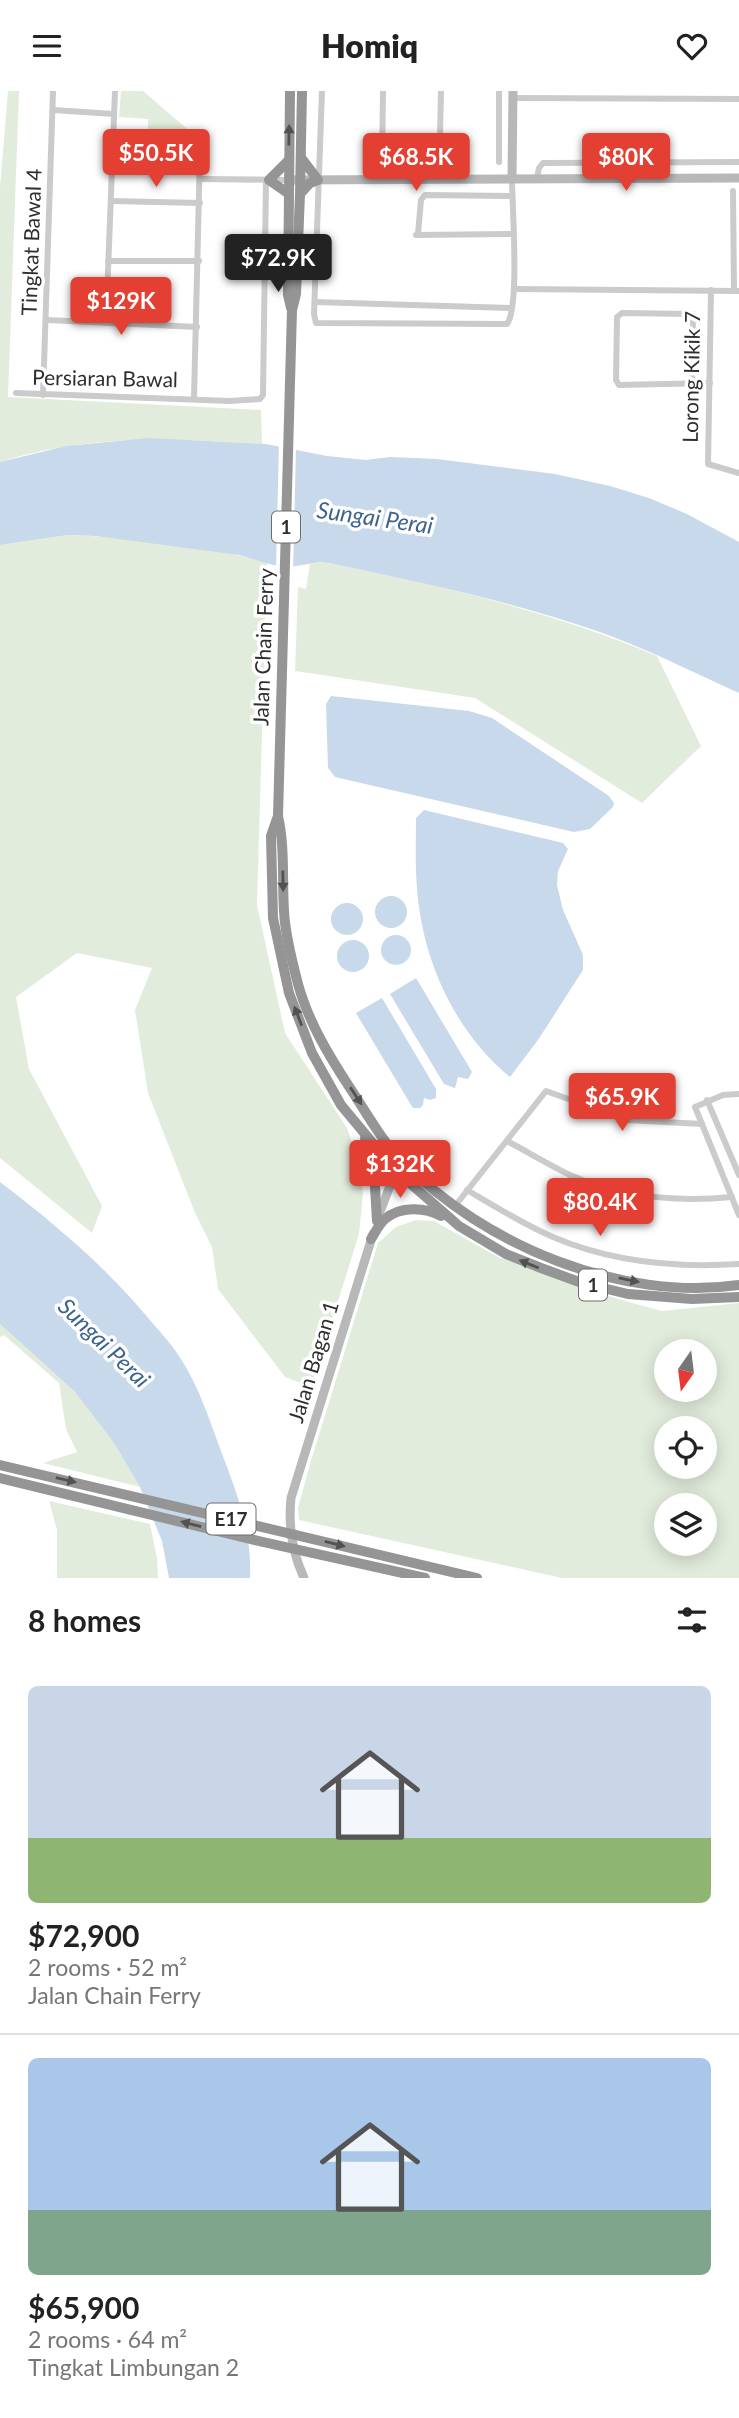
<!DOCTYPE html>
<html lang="en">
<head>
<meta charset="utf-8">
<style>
  :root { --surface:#fff; --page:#f6f6f6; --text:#222; --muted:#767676; --line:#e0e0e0; --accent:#e33f32 }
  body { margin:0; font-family:Lato,sans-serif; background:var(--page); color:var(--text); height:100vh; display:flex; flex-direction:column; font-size:26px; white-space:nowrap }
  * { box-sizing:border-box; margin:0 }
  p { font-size:23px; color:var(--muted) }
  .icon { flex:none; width:38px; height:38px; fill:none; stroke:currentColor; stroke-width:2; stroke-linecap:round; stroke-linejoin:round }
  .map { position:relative; height:1487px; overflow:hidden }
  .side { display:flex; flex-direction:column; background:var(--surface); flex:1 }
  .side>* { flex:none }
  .needle { width:46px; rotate:194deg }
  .fabs { position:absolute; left:654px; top:1248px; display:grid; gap:14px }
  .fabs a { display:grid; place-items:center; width:63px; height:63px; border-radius:50%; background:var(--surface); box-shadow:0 4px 18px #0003; font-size:35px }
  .price { position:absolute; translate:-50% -60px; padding:0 16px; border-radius:7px; background:var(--accent); color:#fff; font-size:23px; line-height:46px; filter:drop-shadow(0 2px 4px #0008) }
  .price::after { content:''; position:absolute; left:50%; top:42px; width:21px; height:16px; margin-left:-10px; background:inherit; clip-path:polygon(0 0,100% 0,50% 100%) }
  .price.selected { background:#222; color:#fff }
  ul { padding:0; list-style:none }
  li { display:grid; align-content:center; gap:14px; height:371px; padding:0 28px }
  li+li { border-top:2px solid var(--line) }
  li span { display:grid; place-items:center; height:217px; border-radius:10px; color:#555 }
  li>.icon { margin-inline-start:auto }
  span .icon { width:126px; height:126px; fill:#fffc; stroke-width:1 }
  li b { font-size:30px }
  h2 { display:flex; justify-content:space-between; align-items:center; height:84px; padding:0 28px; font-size:30px }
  header { display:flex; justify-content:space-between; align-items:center; height:91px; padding:0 28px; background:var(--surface); font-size:32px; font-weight:800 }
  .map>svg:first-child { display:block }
  .green { fill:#e2ecdc; fill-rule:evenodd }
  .water { fill:#c8d9eb }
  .pier { fill:#fff }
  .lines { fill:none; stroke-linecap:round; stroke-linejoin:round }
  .street { stroke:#cbcbcb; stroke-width:6 }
  .secondary { stroke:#b8b8b8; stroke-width:9 }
  .highway { stroke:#959595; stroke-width:10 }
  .oneway { fill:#525252 }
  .labels { text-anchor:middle; stroke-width:7; stroke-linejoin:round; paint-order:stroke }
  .shield { fill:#fff; stroke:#6d6d6d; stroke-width:2 }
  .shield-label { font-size:19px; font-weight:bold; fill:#2e2e2e }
  .street-label { font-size:21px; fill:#2e2e2e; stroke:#fff }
  .water-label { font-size:23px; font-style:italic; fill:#3d6390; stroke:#fff }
</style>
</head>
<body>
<header><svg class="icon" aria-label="menu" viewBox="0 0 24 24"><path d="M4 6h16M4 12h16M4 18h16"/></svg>Homiq<svg class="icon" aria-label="heart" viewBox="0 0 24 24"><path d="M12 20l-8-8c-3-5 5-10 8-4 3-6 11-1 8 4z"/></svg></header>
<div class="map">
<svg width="739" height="1487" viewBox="0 0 739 1487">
  <rect width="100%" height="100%" fill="#fff"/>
  <g class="green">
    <path d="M8,0H19L8,306L261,319L262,353C173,347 86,343 0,371V96Z"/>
    <path d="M121,0H143L208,56L148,50V28L119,26Z"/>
    <path d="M68,444C131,446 207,454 267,472L257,814L285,942L347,1037L359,1071L363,1103L359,1143L311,1296L285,1286L218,1198L212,1156L195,1122L148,1002L135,919L152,877L77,862L16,906L29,978L102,1115L92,1142L0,1067V454Z"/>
    <path d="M320,471C366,478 412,489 457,500C526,518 591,537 657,565L701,655L642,712L475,607L295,580L298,496L306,498L310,473Z"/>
    <path d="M416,1129L434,1130L498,1166L618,1208L662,1220L739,1212V1487H562L299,1429L298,1417L310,1373L378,1152L396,1136ZM667,1260H705V1298H667ZM667,1337H705V1376H667ZM667,1414H705V1452H667Z"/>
    <path d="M0,1233L75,1301L114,1352L140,1396L43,1372L77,1361L66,1338L59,1292L4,1244L0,1246Z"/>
    <path d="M49,1410L150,1433L157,1467L158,1487H57V1439Z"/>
  </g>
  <g class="water">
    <path d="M149,347L266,353L327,365L366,369L390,366L437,368L555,383L610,395L649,407L687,423L739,451V602C692,581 646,557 597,540C509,510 418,490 328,472L320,471L290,476L273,474L239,464L96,445L68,444L0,454V371L66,355Z"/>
    <path d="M331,605L469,620L492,627L609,705L614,712L613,716L590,738L574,741L335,686L328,677L326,613Z"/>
    <path d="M424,719L563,752L568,758L558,780L557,794L563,819L583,864V879L538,949L510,986C454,940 422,868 417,797C415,774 416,750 416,727Z"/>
    <circle cx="391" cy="821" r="16"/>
    <circle cx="347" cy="828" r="16"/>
    <circle cx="396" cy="859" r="15"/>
    <circle cx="353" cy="865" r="16"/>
    <path d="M416,887L472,981L468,988L458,986L455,997L444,993L390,903Z"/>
    <path d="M382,907L436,998V1007L430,1009L424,1007L423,1014L420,1017H413L411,1014L356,922Z"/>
    <path d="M0,1091C55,1133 105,1175 149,1228C159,1240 171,1252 179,1265C200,1296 211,1334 224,1368C239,1407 252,1445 250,1487H169L162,1450L140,1396L114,1352L75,1301L0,1233Z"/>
  </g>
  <path class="pier" d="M279,352L296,356L293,480L276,478Z"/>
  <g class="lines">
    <g class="street">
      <path d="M322,0L314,223L316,232L507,233C520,216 512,114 512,87"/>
      <path d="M513,7L739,8"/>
      <path d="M53,19L114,23"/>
      <path d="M113,53L195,56L200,60L194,307"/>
      <path d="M499,71V0"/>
      <path d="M382,72L383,0"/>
      <path d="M439,87L441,0"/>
      <path d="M537,87L539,77L543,72L739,71"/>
      <path d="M201,88L289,89"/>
      <path d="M733,100L734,200"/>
      <path d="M111,110L200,112"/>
      <path d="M418,143L421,109L425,104L512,105"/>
      <path d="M416,144L513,143"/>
      <path d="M108,170H199"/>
      <path d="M514,198L739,200"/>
      <path d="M711,199L708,373L739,382"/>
      <path d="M315,211L512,217"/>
      <path d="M47,229L197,236"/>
      <path d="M106,232L115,0"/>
      <path d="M692,292L693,223L622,222L617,226L616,289L619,294L710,292"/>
      <path d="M16,302L230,310L260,308L263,304L266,89"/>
      <path d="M43,304L53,0"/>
      <path d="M739,1003L723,1004L695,1016L739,1124"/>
      <path d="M707,1009L739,1084"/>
      <path d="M507,1050C528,1061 549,1074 570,1084C620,1106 678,1111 732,1106"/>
      <path d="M467,1099C494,1115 523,1133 553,1146C611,1171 676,1177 739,1173"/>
      <path d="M455,1115L546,1000L627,1029L702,1033"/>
    </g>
    <g class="secondary">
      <path d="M512,87L513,0"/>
      <path d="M289,89L739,87"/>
      <path d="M378,1126L398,1074"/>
      <path d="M304,1487C292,1461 288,1436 291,1407L373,1143"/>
    </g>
    <g class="highway">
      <path d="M290,0L288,204L291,217"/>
      <path d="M302,0L300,103L296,203L292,219L278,725C285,756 282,788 284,820C285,843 292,870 298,893C308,930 329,965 350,997C366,1021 381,1049 402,1070C484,1154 621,1211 739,1194"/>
      <path d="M289,103L269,89L289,69"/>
      <path d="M300,103L310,92L318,89L302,68"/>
      <path d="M278,725L271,745L273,827L289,902L312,962L341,1014L395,1079L459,1135L506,1163L541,1177L582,1192L628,1203L692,1208L739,1206"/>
      <path d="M365,1047L374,1079L377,1130"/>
      <path d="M371,1148C375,1142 379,1133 385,1128C400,1115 425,1116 441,1125"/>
      <path d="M0,1374L477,1487"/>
      <path d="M0,1387L263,1451L425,1487"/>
    </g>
  </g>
  <defs><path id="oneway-solid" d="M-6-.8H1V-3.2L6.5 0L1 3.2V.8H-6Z" transform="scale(1.75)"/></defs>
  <g class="oneway">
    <use href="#oneway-solid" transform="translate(289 44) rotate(-89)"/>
    <use href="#oneway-solid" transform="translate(283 790) rotate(89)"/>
    <use href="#oneway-solid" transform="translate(298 925) rotate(-111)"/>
    <use href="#oneway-solid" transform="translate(356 1005) rotate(57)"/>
    <use href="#oneway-solid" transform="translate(529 1173) rotate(-158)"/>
    <use href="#oneway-solid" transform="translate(629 1189) rotate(11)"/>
    <use href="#oneway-solid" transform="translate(66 1389) rotate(13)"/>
    <use href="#oneway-solid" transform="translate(191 1433) rotate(-166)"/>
    <use href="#oneway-solid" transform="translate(335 1453) rotate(14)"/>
  </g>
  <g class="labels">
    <g class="shield">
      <rect x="272" y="420.5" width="28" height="31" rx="5"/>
      <rect x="579" y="1178.5" width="28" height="31" rx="5"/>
      <rect x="206.5" y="1412.5" width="49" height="31" rx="5"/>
    </g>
    <g class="shield-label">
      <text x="286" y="443">1</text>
      <text x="593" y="1201">1</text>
      <text x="231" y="1435">E17</text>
    </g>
    <g class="street-label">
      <text transform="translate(32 151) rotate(-88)" y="7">Tingkat Bawal 4</text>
      <text transform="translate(692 286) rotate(-89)" y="7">Lorong Kikik 7</text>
      <text transform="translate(105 288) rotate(1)" y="7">Persiaran Bawal</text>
      <text transform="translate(264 556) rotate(-88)" y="7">Jalan Chain Ferry</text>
      <text transform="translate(314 1271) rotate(-73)" y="7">Jalan Bagan 1</text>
    </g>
    <g class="water-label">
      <text transform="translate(375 427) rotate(8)" y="8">Sungai Perai</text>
      <text transform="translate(104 1252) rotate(44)" y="8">Sungai Perai</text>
    </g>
  </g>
</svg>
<div class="fabs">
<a><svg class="needle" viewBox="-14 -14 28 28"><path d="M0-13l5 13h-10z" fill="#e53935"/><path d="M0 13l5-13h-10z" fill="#767676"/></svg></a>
<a><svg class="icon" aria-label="locate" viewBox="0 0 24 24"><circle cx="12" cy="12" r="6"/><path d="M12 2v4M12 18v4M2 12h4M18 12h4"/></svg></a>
<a><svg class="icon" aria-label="layers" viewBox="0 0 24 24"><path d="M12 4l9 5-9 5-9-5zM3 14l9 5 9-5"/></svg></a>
</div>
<b class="price" style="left:156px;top:98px">$50.5K</b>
<b class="price" style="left:416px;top:102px">$68.5K</b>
<b class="price" style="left:626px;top:102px">$80K</b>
<b class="price selected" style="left:278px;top:203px">$72.9K</b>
<b class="price" style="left:121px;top:246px">$129K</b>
<b class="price" style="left:622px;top:1042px">$65.9K</b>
<b class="price" style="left:400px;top:1109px">$132K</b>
<b class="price" style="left:600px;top:1147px">$80.4K</b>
</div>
<section class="side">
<h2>8 homes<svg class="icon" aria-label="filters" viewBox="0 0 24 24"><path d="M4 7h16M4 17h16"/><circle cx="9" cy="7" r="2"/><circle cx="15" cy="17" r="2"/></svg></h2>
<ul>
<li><span style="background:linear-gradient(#c9d6e8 70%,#8fb573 0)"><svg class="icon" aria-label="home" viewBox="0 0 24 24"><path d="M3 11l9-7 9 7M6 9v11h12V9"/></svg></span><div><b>$72,900</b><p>2 rooms · 52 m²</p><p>Jalan Chain Ferry</p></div></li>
<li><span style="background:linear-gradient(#a9c7e8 70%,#7fa58c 0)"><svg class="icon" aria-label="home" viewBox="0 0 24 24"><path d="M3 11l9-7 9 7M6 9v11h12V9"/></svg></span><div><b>$65,900</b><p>2 rooms · 64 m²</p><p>Tingkat Limbungan 2</p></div></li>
</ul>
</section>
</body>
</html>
